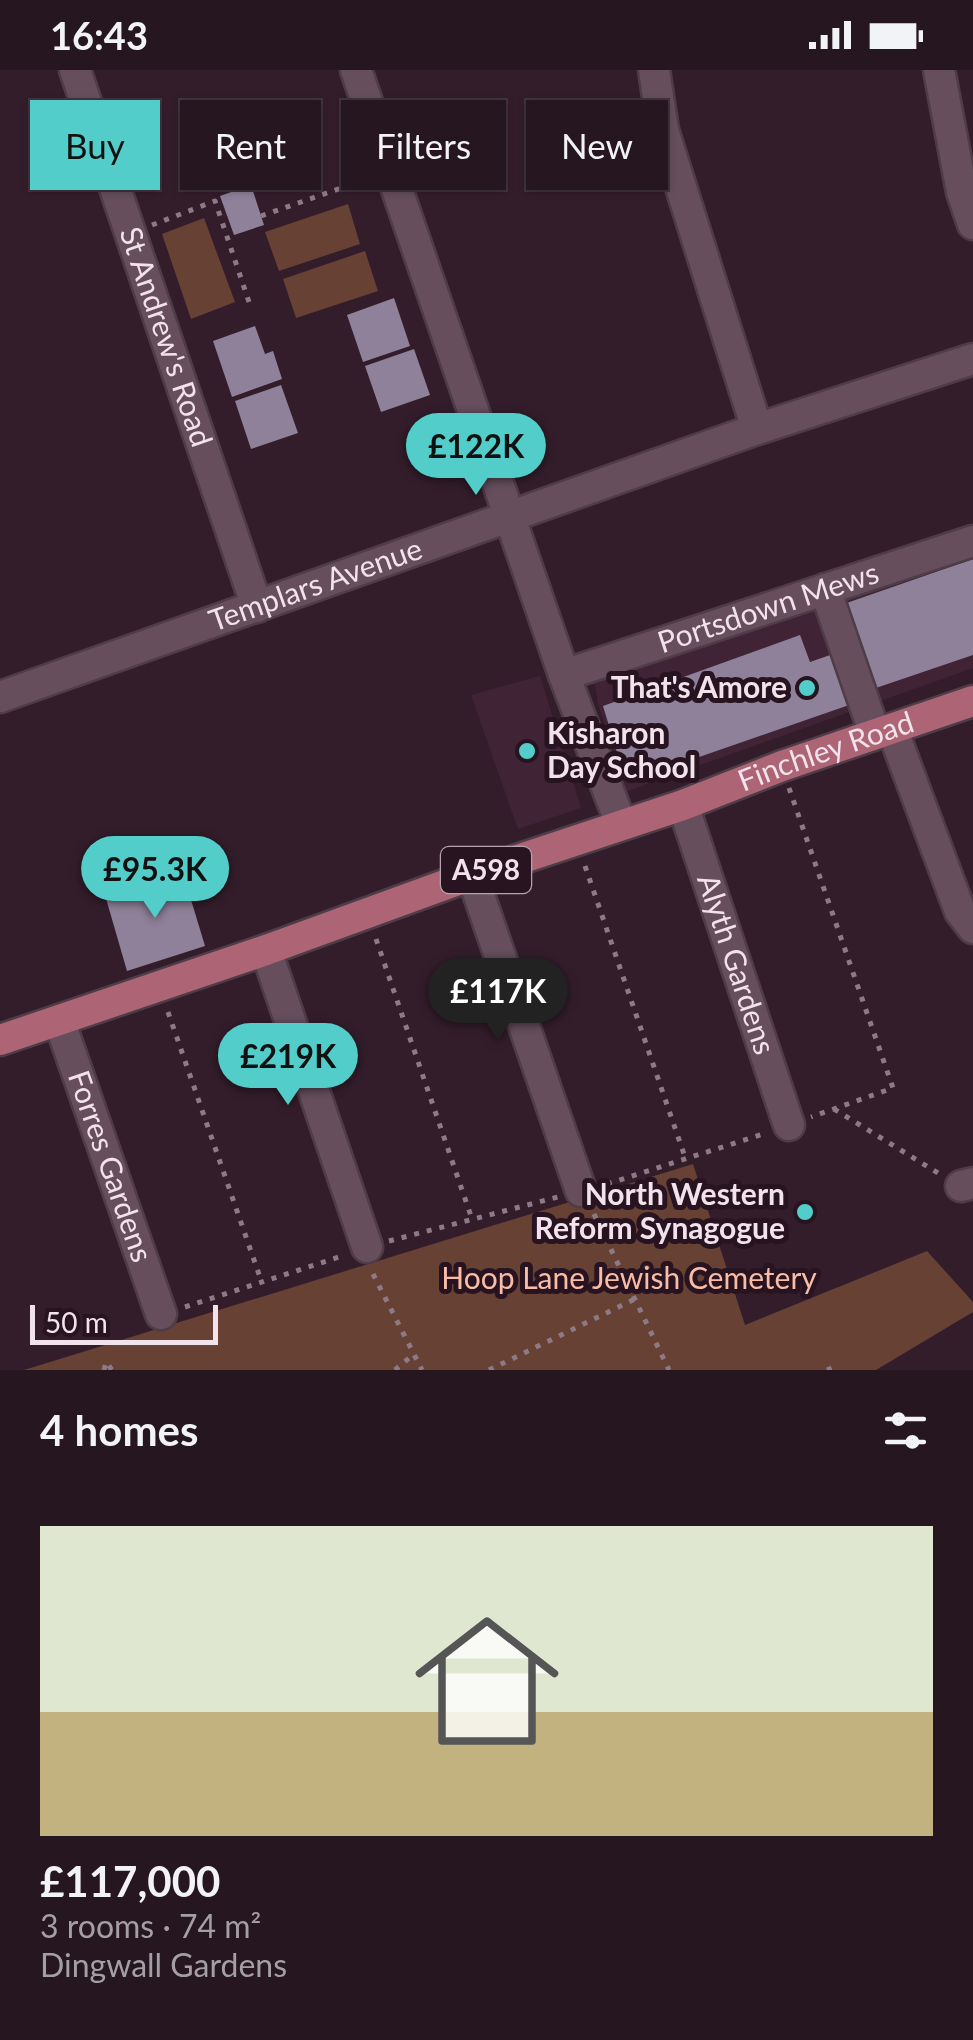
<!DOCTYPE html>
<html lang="en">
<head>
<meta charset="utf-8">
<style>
  :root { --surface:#261620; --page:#2e1f29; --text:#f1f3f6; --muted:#a49fa5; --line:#42353e; --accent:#53cdc9 }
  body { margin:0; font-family:Lato,sans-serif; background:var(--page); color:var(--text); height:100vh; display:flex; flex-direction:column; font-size:38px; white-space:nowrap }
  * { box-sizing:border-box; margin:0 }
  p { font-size:32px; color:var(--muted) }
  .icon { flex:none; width:55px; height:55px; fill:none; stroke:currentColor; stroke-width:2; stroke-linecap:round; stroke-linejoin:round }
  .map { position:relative; height:1300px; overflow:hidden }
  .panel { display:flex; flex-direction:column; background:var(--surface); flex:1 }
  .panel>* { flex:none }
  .hud { position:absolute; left:30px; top:30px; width:915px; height:90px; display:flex; gap:20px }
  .scale { position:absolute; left:30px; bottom:25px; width:188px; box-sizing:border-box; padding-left:10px; border:5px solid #f1e2eb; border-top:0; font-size:28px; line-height:35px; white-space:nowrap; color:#f1e2eb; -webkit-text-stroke:8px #281421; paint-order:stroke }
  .price { position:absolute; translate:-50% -85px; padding:0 22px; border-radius:35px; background:var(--accent); color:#111; font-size:32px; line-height:65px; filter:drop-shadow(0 2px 5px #0008) }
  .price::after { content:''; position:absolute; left:50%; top:60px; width:30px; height:22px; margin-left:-15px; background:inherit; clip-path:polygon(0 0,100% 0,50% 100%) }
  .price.on { background:#222; color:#fff }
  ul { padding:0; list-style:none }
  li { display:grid; align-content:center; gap:20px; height:530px; padding:0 40px }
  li+li { border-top:2px solid var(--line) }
  li span { display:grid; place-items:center; height:310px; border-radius:0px; color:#555 }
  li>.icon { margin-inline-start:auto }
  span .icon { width:180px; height:180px; fill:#fffc; stroke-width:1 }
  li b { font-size:42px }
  h2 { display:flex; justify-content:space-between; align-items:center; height:120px; padding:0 40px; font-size:42px }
  .chip { padding:0 35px; border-radius:0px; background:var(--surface); box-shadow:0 2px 8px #0004,0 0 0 2px var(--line); font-size:35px; line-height:90px }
  .chip.on { background:var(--accent); color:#111 }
  .status { display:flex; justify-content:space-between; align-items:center; height:70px; padding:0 50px; background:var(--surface); direction:ltr }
  .status svg { height:28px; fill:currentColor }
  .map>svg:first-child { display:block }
  .built { fill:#402436 }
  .green { fill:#664134 }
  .building { fill:#90819a }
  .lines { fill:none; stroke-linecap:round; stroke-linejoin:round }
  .minor-casing { stroke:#4e3c47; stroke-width:35 }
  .major-casing { stroke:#4e3c47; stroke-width:35 }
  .path { stroke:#8d7a86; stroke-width:5; stroke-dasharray:5 8; stroke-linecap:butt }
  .minor { stroke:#664e5d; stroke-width:30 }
  .major { stroke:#ad6576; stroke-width:30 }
  .poi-dot { fill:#53cdc9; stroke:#281421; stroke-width:4 }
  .labels { text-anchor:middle; stroke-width:10; stroke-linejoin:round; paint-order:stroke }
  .shield { fill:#281421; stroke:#b5a4ae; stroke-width:2.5 }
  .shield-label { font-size:28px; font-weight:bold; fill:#f1e2eb }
  .street-label { font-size:30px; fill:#f1e2eb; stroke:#281421 }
  .poi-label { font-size:30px; font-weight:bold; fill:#f1e2eb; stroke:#281421; text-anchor:end }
  .park-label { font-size:30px; fill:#f9bca6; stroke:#281421 }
</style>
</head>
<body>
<div class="status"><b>16:43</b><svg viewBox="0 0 49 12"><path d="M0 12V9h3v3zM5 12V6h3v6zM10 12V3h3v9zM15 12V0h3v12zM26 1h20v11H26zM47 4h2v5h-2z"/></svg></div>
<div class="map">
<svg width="973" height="1300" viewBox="0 0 973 1300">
  <rect width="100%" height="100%" fill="#331d2b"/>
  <g class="built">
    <path d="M973,471V598L627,721L598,634L592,596Z"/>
    <path d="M540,606L581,738L518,759L471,625Z"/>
  </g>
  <g class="green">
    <path d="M348,134L360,174L279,201L265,162Z"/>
    <path d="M204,148L235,232L191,249L162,164Z"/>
    <path d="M365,181L378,221L296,248L283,209Z"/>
    <path d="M693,1094L745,1255L927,1181L973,1232V1242L876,1300H24Z"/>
  </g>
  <g class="building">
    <path d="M251,115L264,155L234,165L220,126Z"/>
    <path d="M394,228L410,276L363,292L347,245Z"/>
    <path d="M255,256L265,284L273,281L282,309L232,327L213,271Z"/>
    <path d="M414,279L430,325L381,342L365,296Z"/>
    <path d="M281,315L298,363L251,379L235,331Z"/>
    <path d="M973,489V585L867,621L838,536Z"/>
    <path d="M800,565L810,592L833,584L852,634L653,703L636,707L623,702L603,636Z"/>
    <path d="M182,800L205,876L127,901L105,825Z"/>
  </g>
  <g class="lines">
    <g class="minor-casing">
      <g id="minor">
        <path id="s1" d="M75,0L257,537"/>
        <path d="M356,0L564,605L621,754"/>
        <path d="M654,0L663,60L757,359"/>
        <path d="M939,0L962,122L973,154"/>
        <path d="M825,519L875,664"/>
        <path id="s2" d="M564,605L973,471"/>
        <path id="s3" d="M0,627L757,359L973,289"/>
        <path d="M892,659L960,841L973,858"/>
        <path id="s4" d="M683,735L789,1055"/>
        <path d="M472,805L581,1121"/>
        <path d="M266,880L367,1177"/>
        <path id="s5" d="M59,950L161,1244"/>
        <path d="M961,1116L973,1113"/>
      </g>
    </g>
    <g class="major-casing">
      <g id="major">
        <path id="s6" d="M0,970L266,880L472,805L683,735L782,696L973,631"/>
      </g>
    </g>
    <g class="path">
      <path d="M261,146L367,109"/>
      <path d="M152,155L215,131L251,238"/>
      <path d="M789,718L893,1018L811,1047"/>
      <path d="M585,796L686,1090"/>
      <path d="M376,869L472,1149"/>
      <path d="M168,942L262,1213"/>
      <path d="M834,1039L938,1103"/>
      <path d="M607,1114L763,1064"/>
      <path d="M594,1144L669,1300"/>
      <path d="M389,1171L558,1127"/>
      <path d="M373,1204L422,1300"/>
      <path d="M185,1237L345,1185"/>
      <path d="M104,1300L106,1292L112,1300"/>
      <path d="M395,1300L414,1284"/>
      <path d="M489,1300L635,1229"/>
      <path d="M827,1300L832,1298"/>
    </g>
    <use href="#minor" class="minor"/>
    <use href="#major" class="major"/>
  </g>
  <g class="poi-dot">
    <circle cx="807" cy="618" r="10"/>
    <circle cx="527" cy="681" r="10"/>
    <circle cx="805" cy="1142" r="10"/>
  </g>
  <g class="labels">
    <rect class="shield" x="441" y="777" width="90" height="46" rx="8"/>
    <g class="shield-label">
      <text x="486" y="810">A598</text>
    </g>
    <g class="street-label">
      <text dy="10" stroke="none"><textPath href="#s1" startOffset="282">St Andrew's Road</textPath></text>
      <text dy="10" stroke="none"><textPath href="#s3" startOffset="335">Templars Avenue</textPath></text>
      <text dy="10" stroke="none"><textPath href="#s2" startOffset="215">Portsdown Mews</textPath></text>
      <text dy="10" stroke="none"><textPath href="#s6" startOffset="875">Finchley Road</textPath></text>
      <text dy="10" stroke="none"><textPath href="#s4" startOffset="168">Alyth Gardens</textPath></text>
      <text dy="10" stroke="none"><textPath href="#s5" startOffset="155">Forres Gardens</textPath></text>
    </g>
    <g class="poi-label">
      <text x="787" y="628">That's Amore</text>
      <text x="547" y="674" text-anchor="start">Kisharon<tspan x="547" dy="34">Day School</tspan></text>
      <text x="785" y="1135">North Western<tspan x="785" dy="34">Reform Synagogue</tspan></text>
    </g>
    <g class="park-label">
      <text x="629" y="1219">Hoop Lane Jewish Cemetery</text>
    </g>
  </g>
</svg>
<div class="scale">50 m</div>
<b class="price" style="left:476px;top:428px">£122K</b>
<b class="price" style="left:155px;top:851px">£95.3K</b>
<b class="price on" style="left:498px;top:973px">£117K</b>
<b class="price" style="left:288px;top:1038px">£219K</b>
<div class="hud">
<a class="chip on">Buy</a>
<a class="chip">Rent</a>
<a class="chip">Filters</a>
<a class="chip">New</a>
</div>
</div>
<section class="panel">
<h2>4 homes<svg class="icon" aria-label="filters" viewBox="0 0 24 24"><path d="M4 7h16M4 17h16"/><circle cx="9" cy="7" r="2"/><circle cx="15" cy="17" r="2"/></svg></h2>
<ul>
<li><span style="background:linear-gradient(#dfe7d0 60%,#c2b280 0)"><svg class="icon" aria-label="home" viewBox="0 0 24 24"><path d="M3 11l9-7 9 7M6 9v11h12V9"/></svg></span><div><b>£117,000</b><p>3 rooms · 74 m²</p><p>Dingwall Gardens</p></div></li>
</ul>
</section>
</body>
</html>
